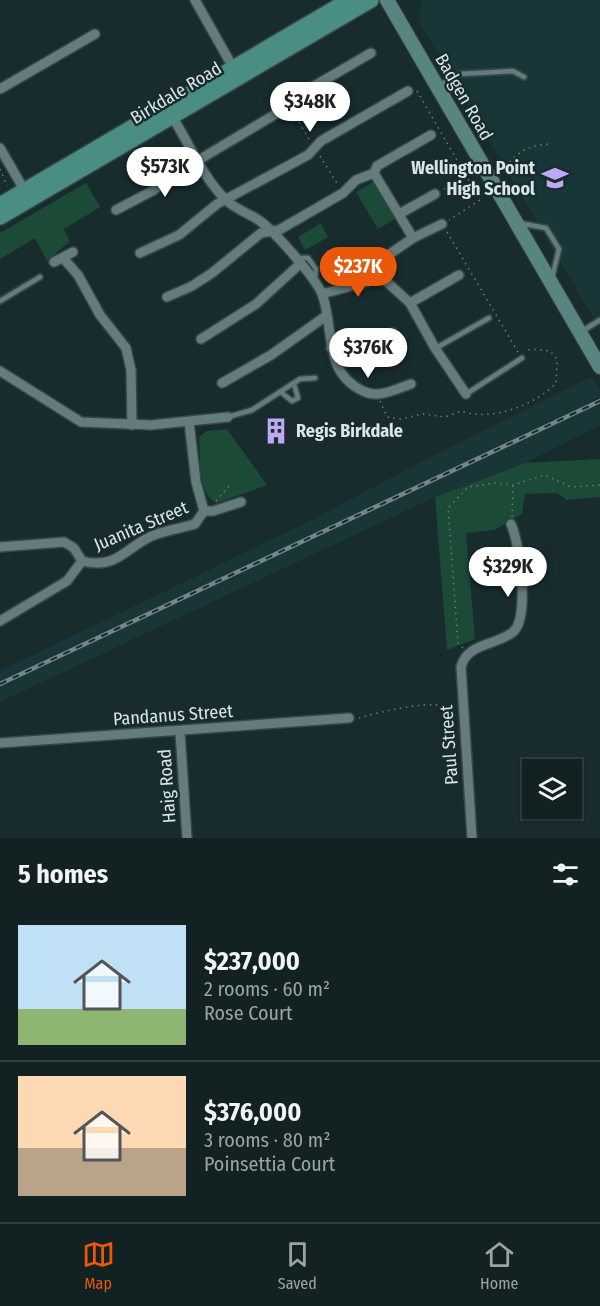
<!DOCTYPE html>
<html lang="en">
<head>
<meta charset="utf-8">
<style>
  :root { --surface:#122122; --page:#1b292a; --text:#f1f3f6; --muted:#9ca3a5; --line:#313e40; --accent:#ea580c }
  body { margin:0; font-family:"Fira Sans Condensed",sans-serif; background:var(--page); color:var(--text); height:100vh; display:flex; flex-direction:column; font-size:22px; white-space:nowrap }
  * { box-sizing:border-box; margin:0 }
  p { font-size:20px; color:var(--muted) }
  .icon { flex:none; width:33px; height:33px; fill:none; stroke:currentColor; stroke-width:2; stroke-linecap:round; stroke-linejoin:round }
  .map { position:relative; height:838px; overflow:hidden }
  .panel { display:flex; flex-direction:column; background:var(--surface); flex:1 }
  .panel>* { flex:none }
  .buttons { position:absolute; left:522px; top:759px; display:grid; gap:12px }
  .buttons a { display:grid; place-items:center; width:60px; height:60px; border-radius:0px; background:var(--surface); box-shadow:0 2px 4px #0004,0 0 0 2px var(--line); font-size:30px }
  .price { position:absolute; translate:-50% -51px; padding:0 14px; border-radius:21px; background:#fff; color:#222; font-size:20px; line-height:39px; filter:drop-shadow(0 2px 3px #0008) }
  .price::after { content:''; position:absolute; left:50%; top:36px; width:18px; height:14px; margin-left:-9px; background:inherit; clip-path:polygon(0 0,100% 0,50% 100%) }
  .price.active { background:var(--accent); color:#fff }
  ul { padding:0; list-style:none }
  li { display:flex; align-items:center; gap:18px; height:150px; padding:0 18px }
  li+li { border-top:2px solid var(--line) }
  li span { display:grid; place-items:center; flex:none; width:168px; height:120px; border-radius:0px; color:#555 }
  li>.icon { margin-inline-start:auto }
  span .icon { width:72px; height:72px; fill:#fffc; stroke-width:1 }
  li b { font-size:26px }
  h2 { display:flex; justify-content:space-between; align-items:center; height:72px; padding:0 18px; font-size:26px }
  .tabs { display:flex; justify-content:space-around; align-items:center; height:84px; border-top:2px solid var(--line); background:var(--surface); font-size:16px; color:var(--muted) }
  .tabs a { display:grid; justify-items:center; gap:3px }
  .tabs .active { color:var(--accent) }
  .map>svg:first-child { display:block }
  .built { fill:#183638 }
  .green { fill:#1b4a36 }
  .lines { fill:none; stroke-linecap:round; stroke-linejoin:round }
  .lane-casing { stroke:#364748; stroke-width:8 }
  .street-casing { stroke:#364748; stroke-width:12 }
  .secondary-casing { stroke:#364748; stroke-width:16 }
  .primary-casing { stroke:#364748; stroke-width:18 }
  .path { stroke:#6c7c7e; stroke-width:1.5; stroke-dasharray:1.5 4.5; stroke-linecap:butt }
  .lane { stroke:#657c7d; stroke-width:4.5 }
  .street { stroke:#657c7d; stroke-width:9 }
  .secondary { stroke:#588581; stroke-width:14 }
  .primary { stroke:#4a8d85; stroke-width:15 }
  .rail-casing { stroke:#768687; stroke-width:4.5 }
  .rail { stroke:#182c2e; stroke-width:2; stroke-dasharray:7; stroke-linecap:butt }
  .labels { text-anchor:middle; stroke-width:5; stroke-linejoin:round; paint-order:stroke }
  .street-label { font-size:18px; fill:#d9e5e6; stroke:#182c2e }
  .poi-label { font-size:18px; font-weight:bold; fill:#d9e5e6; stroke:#182c2e; text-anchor:end }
</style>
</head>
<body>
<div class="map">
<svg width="600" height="838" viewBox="0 0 600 838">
  <rect width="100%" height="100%" fill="#182c2e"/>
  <g class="built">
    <path d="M422,0H600V329L422,27L419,15Z"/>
    <path d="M591,377L600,391V397L592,400L594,405L600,403V425L525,463L435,497L0,702V671L310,521L415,465Z"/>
  </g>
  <g class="green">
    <path d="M373,182L395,219L378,229L356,192Z"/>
    <path d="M86,183L100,207L64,229L70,241L47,261L35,238L0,259V233Z"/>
    <path d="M321,223L328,237L305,250L298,237Z"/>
    <path d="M227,429L267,485L217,503C197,496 201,455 199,437L207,431Z"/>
    <path d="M600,459V497L567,500L557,493L525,494L522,514L494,530L466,533L475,639L447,650L435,497L525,463Z"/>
  </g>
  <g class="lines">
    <g class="lane-casing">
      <g id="lane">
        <path d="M440,85L459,74L513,71L524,77"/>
        <path d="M519,223L546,228L559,249L552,278"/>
        <path d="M296,258H308L316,269L315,280"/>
        <path d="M0,301L40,277"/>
        <path d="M581,332L600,320"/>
        <path d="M436,348L489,318"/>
        <path d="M282,393L292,401L298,398L294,384"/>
        <path d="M466,394L522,358"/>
        <path d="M228,417L252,410L300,379L315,378"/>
      </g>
    </g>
    <g class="street-casing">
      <g id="street">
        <path d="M195,0L235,71"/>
        <path d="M0,89L95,34"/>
        <path d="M173,118C190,145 202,176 225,199C234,209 249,213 260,221C274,231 316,278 322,294C335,328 322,372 363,391C378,399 396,389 411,384"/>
        <path d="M0,148L26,193"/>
        <path d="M197,161L274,115L297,96L371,53"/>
        <path d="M374,173L413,238L384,258L377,273L410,303L435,348L466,394"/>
        <path d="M116,210L154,190L194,156"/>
        <path d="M399,214L435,194"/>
        <path d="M413,238L442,224"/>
        <path d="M140,253L179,235L217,204L308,155L321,141L408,91"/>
        <path d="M63,258L78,275L100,315L126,348L131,370L132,425"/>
        <path d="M54,262L73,252"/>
        <path d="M322,294L366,282L377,273"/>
        <path d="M167,297L192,286L212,273L261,233L279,230L343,193L356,180L374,173L377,166L431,135"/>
        <path d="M410,303L459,275"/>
        <path d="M201,339L256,304L300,264"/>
        <path d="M331,348L393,333"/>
        <path d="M0,371L81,422L151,425L228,417"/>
        <path d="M222,383L271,355L326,316"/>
        <path d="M204,511H213L241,502"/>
        <path d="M0,547L64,542L74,548L82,561"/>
        <path d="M0,621L67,581L82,561C118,570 125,547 154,535C167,530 182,528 195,524L204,511L196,482L189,422"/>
        <path d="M180,732L187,838"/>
        <path d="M0,743L349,718"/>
        <path d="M472,838L461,667C467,643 495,646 513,632C530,618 520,544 511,524"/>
      </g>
    </g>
    <g class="secondary-casing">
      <path id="secondary" d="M387,0L600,367"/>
    </g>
    <g class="primary-casing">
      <g id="primary">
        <path d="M0,205L349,0"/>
        <path d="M0,217L371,0"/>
      </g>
    </g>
    <g class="path">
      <path d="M277,86L283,96"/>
      <path d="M417,91L480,200L449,220"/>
      <path d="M293,112L309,139"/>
      <path d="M320,156L338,185"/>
      <path d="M0,169L7,186"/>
      <path d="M503,172C513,153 529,145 550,144"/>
      <path d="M444,189L472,171"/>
      <path d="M447,232L518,352"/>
      <path d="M380,401L387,417L401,419L422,414L445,417L462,411C490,422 536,405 556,383L557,359L550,351L531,349L525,352"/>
      <path d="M216,501L230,485"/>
      <path d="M512,517L513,486"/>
      <path d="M463,648L458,643L448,508L468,487L495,483L513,485L545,475L571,487L600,485"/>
      <path d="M359,718C376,713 443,695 455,712"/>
    </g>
    <use href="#lane" class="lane"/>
    <use href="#street" class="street"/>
    <use href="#secondary" class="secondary"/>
    <use href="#primary" class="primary"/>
    <g class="rail-casing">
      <path id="rail" d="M0,684L600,401"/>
    </g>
    <use href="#rail" class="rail"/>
  </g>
  <defs>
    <g id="school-bare" transform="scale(2.07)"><path d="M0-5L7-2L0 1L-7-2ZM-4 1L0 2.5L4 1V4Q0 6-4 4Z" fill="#bea9f4" stroke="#182c2e" stroke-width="2.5" paint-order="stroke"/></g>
    <g id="building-bare" transform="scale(2.07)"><path d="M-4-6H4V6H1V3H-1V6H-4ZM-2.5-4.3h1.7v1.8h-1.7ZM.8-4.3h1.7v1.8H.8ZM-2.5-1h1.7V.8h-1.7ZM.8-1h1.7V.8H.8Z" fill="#bea9f4" stroke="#182c2e" stroke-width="2.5" paint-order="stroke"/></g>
  </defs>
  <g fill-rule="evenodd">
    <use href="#school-bare" x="555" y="178"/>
    <use href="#building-bare" x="276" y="431"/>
  </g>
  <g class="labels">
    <g class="street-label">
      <text transform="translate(176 93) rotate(-31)" y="6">Birkdale Road</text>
      <text transform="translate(464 97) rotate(60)" y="6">Badgen Road</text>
      <text transform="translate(141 526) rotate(-23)" y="6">Juanita Street</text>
      <text transform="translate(173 715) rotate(-4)" y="6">Pandanus Street</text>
      <text transform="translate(449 745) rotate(-94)" y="6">Paul Street</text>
      <text transform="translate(167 786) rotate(-94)" y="6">Haig Road</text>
    </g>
    <g class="poi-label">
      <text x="535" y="174">Wellington Point<tspan x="535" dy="21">High School</tspan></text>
      <text x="296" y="437" text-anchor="start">Regis Birkdale</text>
    </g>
  </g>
</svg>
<div class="buttons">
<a><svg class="icon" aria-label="layers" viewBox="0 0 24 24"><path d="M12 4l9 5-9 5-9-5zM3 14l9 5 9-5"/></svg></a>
</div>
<b class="price" style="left:310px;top:133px">$348K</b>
<b class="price" style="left:165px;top:198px">$573K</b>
<b class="price active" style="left:358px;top:298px">$237K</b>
<b class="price" style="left:368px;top:379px">$376K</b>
<b class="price" style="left:508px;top:598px">$329K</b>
</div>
<section class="panel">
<h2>5 homes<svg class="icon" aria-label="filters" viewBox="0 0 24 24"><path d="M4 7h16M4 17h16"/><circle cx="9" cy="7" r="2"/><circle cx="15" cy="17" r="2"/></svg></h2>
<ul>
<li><span style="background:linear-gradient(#bfe0f5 70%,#8fb573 0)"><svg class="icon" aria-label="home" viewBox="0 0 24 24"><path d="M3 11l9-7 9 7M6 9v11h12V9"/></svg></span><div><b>$237,000</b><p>2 rooms · 60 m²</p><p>Rose Court</p></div></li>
<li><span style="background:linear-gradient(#ffd9b3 60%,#b9a48a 0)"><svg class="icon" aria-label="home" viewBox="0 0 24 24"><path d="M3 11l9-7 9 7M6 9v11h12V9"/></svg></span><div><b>$376,000</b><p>3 rooms · 80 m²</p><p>Poinsettia Court</p></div></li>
</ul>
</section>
<nav class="tabs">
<a class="active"><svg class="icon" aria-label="map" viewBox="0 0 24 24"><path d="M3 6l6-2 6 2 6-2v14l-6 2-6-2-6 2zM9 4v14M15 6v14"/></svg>Map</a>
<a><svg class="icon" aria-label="saved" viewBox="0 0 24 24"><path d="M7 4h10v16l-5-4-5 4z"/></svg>Saved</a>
<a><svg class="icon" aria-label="home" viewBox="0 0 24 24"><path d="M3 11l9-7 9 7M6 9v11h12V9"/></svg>Home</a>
</nav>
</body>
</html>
